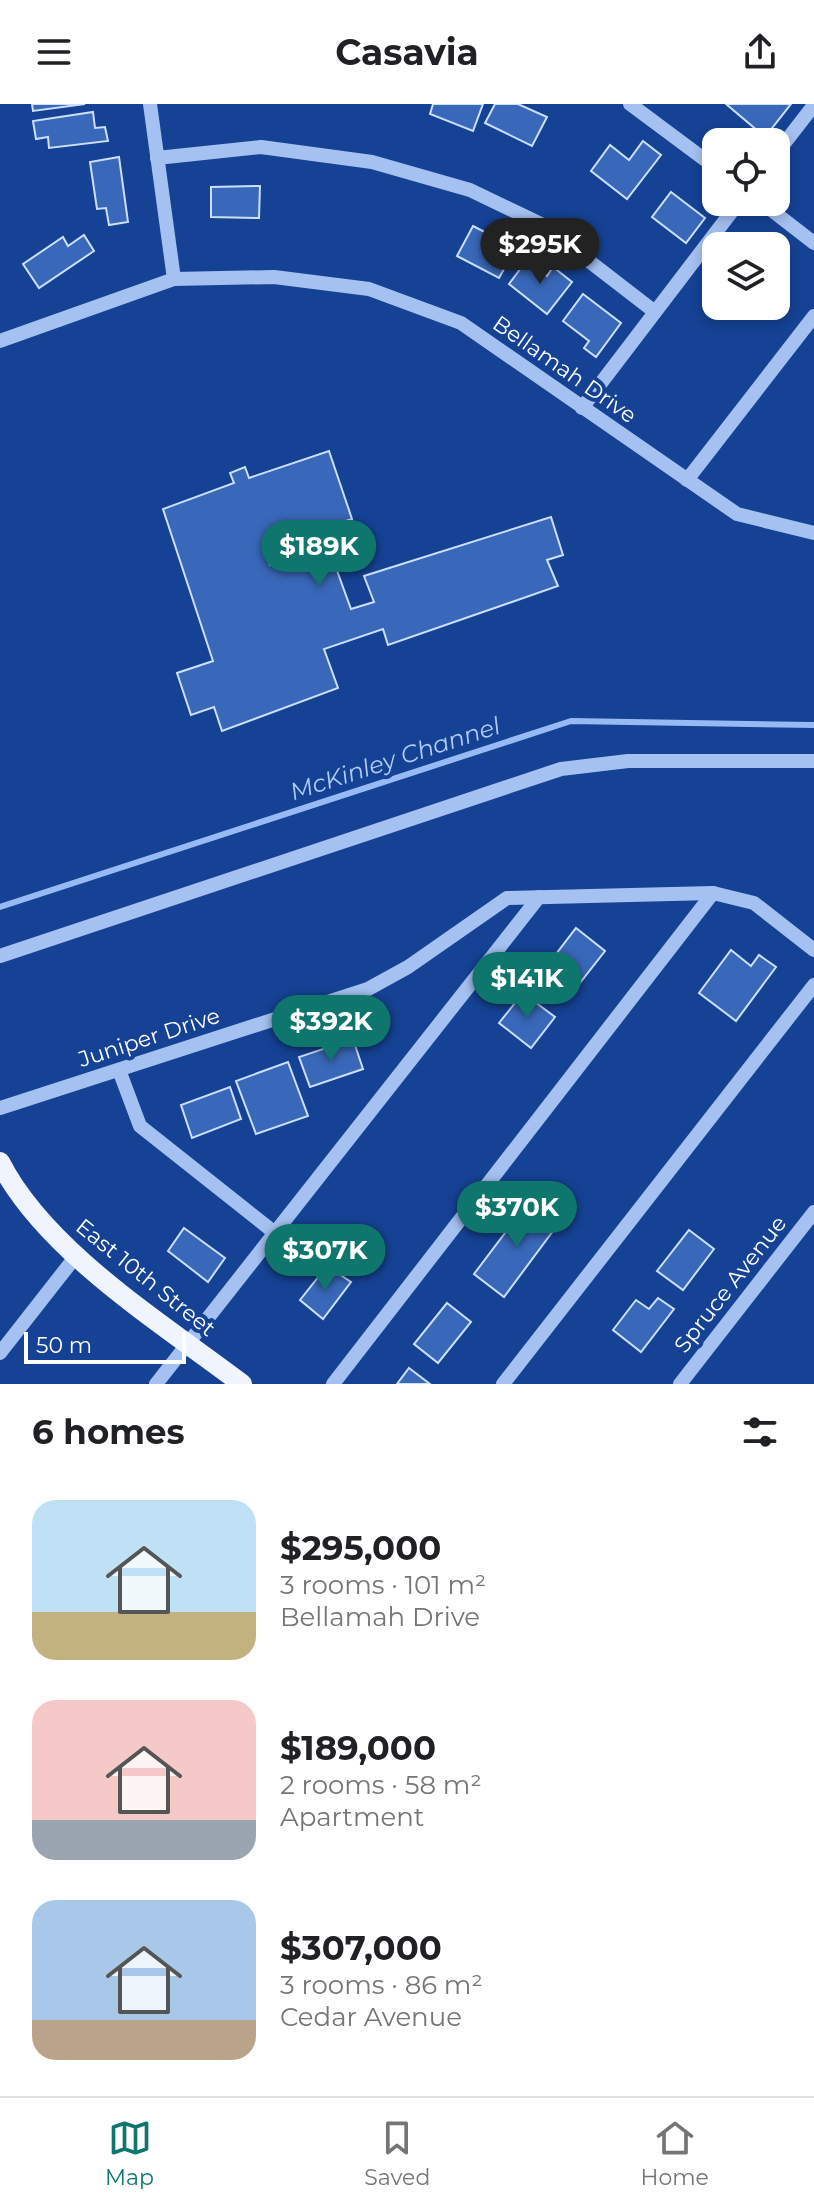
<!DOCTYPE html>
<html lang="en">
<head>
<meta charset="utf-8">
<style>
  :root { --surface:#fff; --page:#f2f2f2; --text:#202124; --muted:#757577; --line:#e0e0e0; --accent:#0f766e }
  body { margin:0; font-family:Montserrat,sans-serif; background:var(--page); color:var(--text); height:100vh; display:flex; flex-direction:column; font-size:30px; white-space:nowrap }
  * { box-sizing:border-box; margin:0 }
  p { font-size:26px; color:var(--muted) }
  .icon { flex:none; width:44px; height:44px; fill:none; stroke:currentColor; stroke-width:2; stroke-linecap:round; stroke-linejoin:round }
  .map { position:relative; height:1280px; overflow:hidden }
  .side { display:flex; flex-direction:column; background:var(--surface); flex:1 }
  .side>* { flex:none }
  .controls { position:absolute; left:702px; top:24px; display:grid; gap:16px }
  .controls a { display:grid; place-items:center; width:88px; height:88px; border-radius:16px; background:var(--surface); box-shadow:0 4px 12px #0003; font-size:40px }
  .scale { position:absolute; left:24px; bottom:20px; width:162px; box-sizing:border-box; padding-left:8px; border:4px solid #fff; border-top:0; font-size:22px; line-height:28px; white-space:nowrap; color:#fff; -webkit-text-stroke:6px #154294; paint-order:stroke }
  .price { position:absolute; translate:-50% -68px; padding:0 18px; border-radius:28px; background:var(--accent); color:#fff; font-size:26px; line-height:52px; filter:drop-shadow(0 2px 4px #0008) }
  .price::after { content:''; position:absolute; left:50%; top:48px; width:24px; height:18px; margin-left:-12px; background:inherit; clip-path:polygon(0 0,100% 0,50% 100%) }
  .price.active { background:#222; color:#fff }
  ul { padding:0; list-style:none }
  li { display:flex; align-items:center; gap:24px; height:200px; padding:0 32px }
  li span { display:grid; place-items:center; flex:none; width:224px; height:160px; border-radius:24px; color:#555 }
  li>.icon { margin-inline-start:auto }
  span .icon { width:96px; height:96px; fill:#fffc; stroke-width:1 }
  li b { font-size:34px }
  h2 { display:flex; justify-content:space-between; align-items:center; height:96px; padding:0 32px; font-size:34px }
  header { display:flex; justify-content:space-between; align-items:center; height:104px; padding:0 32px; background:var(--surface); font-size:36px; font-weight:700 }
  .tabs { display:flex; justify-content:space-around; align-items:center; height:112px; border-top:2px solid var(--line); background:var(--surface); font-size:22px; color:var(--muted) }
  .tabs a { display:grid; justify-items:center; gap:4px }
  .tabs .active { color:var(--accent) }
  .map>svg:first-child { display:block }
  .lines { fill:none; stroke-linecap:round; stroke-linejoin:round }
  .stream { stroke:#97baf4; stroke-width:6 }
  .building { fill:#3968ba; stroke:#ccdefc; stroke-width:2 }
  .minor { stroke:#a5c1f1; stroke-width:14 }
  .major { stroke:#eff4ff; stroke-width:20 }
  .labels { text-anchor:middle; stroke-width:8; stroke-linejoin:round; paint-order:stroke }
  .street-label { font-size:22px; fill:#fff; stroke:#154294 }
  .water-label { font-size:24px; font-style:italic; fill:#b1cbf8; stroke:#154294 }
</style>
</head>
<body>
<header><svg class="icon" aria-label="menu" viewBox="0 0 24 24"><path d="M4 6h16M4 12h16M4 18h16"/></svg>Casavia<svg class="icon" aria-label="share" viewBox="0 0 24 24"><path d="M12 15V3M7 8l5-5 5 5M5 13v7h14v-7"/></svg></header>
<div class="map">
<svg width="814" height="1280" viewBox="0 0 814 1280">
  <rect width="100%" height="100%" fill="#154294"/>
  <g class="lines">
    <path class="stream" d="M0,803L571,617L814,621"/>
  </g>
  <g class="building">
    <path d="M32,0H85L33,7Z"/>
    <path d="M433,0H483L473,27L430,10Z"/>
    <path d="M495,0H518L547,13L532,42L485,19Z"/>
    <path d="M726,0H791L765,33Z"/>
    <path d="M93,8L95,24L105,23L108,37L49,44L48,33L36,35L33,17Z"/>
    <path d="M643,37L661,51L627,95L591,67L610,41L629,56Z"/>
    <path d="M119,53L128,118L109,121L106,104L97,105L90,58Z"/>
    <path d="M260,82L259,114L211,113V83Z"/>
    <path d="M671,88L705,114L686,139L652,113Z"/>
    <path d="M473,122L516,144L499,174L457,152Z"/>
    <path d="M84,131L94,147L39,184L23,160L63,133L68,142Z"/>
    <path d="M527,156L547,172L553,163L572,178L547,210L509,180Z"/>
    <path d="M583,190L621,219L596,253L584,244L589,237L563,217Z"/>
    <path d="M329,347L352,415L264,443L270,461L328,442L351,505L374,498L364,472L551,413L563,451L547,456L558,482L388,541L383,525L324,545L338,584L222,627L214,603L191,611L177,569L213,557L163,405L234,379L230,369L245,363L249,374Z"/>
    <path d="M576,824L605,847L572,889L543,867Z"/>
    <path d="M731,846L751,862L759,851L776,863L736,917L699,889Z"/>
    <path d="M523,889L555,913L531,944L499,919Z"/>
    <path d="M353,935L363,965L310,983L299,953Z"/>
    <path d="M288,958L308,1012L256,1030L236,977Z"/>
    <path d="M230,983L241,1015L192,1034L181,1001Z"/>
    <path d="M530,1096L559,1119L504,1193L474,1170Z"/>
    <path d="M184,1124L225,1154L208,1178L168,1147Z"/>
    <path d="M689,1126L714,1145L683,1186L657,1167Z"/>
    <path d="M327,1162L351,1178L323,1215L300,1196Z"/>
    <path d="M658,1194L674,1205L641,1248L613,1226L636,1196L649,1205Z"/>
    <path d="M447,1199L471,1218L438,1259L414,1240Z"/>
    <path d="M409,1264L430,1280H397Z"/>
  </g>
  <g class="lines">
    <g class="minor">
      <path d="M150,0L174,175"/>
      <path d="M630,0L716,64"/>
      <path d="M776,50L814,1"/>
      <path d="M157,54L261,43L372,58L470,86L541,120L655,208"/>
      <path d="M761,98L814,139"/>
      <path d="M0,237L174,175L274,173L369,185L461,219L737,410L814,429"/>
      <path d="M582,304L739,98"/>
      <path d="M687,376L814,212"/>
      <path d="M0,852L561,665L628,657H814"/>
      <path d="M119,966L140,1022L275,1129"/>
      <path d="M0,1004L368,885L408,863L507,794L713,789L754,799L814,846"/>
      <path d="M0,1249L76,1152"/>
      <path d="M156,1280L539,793"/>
      <path d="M333,1280L713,789"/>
      <path d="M503,1280L814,881"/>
      <path d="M680,1280L814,1108"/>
    </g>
    <path class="major" d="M0,1058C45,1147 163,1220 242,1280"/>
  </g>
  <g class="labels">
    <g class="street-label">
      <text transform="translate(565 265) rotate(35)" y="8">Bellamah Drive</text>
      <text transform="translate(149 933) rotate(-18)" y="8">Juniper Drive</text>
      <text transform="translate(146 1173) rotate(39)" y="8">East 10th Street</text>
      <text transform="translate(730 1180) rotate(-52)" y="8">Spruce Avenue</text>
    </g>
    <g class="water-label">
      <text transform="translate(395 655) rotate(-18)" y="8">McKinley Channel</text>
    </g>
  </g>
</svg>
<div class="controls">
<a><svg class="icon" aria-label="locate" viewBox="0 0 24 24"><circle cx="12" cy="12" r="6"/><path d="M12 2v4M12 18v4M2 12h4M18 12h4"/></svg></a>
<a><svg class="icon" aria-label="layers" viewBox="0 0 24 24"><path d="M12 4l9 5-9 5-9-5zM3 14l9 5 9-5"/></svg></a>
</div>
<div class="scale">50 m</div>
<b class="price active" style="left:540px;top:182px">$295K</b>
<b class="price" style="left:319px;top:484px">$189K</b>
<b class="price" style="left:527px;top:916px">$141K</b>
<b class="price" style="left:331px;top:959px">$392K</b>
<b class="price" style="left:517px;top:1145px">$370K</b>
<b class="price" style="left:325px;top:1188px">$307K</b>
</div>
<section class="side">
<h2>6 homes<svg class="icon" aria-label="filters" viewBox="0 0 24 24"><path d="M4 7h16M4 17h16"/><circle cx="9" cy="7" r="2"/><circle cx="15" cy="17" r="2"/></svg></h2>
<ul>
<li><span style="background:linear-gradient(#bfe0f5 70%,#c2b280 0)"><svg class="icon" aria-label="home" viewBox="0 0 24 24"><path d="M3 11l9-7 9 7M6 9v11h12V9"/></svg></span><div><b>$295,000</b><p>3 rooms · 101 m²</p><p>Bellamah Drive</p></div></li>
<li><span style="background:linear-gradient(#f6c9c9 75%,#9aa5b1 0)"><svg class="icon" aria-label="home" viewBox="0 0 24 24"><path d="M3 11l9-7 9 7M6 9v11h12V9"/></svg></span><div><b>$189,000</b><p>2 rooms · 58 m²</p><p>Apartment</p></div></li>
<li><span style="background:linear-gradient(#a9c7e8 75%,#b9a48a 0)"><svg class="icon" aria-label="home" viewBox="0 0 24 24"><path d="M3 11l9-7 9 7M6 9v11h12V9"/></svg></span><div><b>$307,000</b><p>3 rooms · 86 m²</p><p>Cedar Avenue</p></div></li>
</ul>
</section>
<nav class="tabs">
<a class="active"><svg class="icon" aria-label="map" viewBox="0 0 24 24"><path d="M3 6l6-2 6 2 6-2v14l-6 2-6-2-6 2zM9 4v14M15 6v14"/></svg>Map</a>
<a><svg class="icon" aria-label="saved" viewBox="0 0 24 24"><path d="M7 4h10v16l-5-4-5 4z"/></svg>Saved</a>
<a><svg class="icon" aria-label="home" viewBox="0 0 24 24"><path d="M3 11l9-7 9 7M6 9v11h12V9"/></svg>Home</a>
</nav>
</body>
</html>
